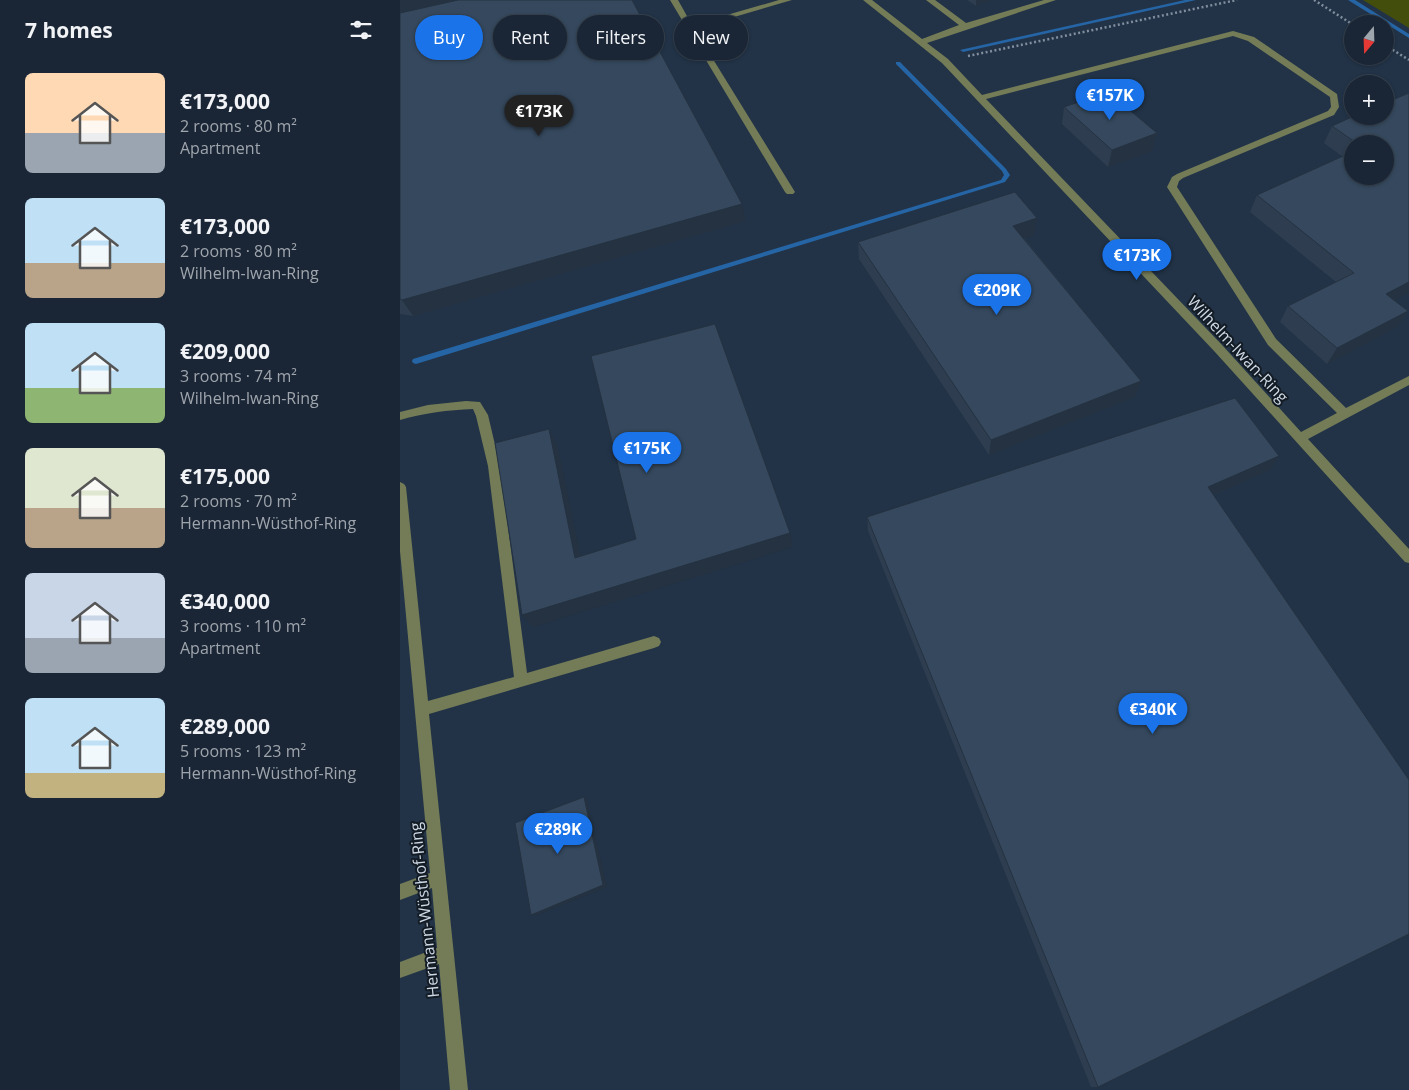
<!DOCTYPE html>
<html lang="en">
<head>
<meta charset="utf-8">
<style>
  :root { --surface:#1a2635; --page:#232e3d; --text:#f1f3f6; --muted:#9fa5ad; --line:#384350; --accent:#1a73e8 }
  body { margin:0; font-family:"Open Sans",sans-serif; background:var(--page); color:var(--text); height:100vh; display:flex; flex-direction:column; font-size:19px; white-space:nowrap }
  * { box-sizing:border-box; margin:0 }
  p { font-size:16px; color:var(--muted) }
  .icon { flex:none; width:28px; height:28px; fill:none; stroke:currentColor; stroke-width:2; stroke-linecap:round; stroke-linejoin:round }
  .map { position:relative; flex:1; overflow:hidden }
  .details { display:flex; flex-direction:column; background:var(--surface); width:400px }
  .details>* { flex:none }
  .top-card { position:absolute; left:15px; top:15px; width:475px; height:45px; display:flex; gap:10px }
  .needle { width:32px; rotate:199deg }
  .buttons { position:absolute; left:944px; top:15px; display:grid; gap:10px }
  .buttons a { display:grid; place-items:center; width:50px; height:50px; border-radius:50%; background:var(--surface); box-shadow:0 1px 4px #0004,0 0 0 1px var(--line); font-size:25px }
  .price { position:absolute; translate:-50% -42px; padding:0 11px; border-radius:18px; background:var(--accent); color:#fff; font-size:16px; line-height:32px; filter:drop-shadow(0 1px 2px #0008) }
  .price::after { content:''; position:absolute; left:50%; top:30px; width:15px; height:11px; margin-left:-8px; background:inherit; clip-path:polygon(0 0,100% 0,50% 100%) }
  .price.selected { background:#222; color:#fff }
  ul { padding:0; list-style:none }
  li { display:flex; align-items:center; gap:15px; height:125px; padding:0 25px }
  li span { display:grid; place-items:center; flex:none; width:140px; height:100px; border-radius:8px; color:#555 }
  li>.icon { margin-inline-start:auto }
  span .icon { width:60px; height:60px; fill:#fffc; stroke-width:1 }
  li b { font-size:21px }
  h2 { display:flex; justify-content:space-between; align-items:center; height:60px; padding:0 25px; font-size:21px }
  .tag { padding:0 18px; border-radius:22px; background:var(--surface); box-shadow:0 1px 4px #0004,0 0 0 1px var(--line); font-size:18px; line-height:45px }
  .tag.selected { background:var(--accent); color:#fff }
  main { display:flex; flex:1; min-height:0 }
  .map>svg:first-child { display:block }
  .green { fill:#434d0c }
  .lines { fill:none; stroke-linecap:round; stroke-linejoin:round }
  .stream { fill:#2665a5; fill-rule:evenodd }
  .path { stroke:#808e9e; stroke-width:2.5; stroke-dasharray:2 2.5; stroke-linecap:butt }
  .minor { fill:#747c57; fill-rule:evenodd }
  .wall { fill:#2e3e50; fill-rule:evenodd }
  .shaded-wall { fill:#253241 }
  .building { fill:#35485d; stroke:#253241 }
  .labels { text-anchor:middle; stroke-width:4; stroke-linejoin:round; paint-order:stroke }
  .street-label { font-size:16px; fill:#ced9e6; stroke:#131b24 }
</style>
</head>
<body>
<main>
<section class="details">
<h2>7 homes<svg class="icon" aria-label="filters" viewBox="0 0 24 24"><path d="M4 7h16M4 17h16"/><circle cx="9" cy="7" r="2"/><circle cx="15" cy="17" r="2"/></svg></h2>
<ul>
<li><span style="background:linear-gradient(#ffd9b3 60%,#9aa5b1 0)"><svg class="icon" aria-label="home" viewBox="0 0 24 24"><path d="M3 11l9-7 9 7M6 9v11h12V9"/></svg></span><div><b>€173,000</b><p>2 rooms · 80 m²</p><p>Apartment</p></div></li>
<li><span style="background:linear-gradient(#bfe0f5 65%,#b9a48a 0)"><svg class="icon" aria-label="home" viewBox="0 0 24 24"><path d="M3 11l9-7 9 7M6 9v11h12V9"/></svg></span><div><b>€173,000</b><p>2 rooms · 80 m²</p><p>Wilhelm-Iwan-Ring</p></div></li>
<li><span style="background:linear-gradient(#bfe0f5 65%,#8fb573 0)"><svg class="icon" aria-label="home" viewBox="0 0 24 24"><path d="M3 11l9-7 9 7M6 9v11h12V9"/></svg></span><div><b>€209,000</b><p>3 rooms · 74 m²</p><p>Wilhelm-Iwan-Ring</p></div></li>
<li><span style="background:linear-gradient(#dfe7d0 60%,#b9a48a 0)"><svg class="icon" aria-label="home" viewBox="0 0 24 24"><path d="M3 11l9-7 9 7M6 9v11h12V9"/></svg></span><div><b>€175,000</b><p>2 rooms · 70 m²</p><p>Hermann-Wüsthof-Ring</p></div></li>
<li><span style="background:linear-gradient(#c9d6e8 65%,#9aa5b1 0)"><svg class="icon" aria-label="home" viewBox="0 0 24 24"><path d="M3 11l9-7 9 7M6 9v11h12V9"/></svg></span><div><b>€340,000</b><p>3 rooms · 110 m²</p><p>Apartment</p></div></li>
<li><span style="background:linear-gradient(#bfe0f5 75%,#c2b280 0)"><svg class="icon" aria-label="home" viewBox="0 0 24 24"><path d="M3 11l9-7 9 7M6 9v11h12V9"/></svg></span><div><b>€289,000</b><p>5 rooms · 123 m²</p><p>Hermann-Wüsthof-Ring</p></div></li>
</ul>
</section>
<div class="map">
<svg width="1009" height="1090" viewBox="0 0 1009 1090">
  <rect width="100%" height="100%" fill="#223347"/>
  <path class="green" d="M963,0H1009V28Z"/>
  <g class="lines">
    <g class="stream">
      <path d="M785,0H796L563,52L560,50Z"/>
      <path d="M948,0H955L1009,34V38Z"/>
      <path d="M496,62H500L606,169L610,175L605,182L16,364L13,363L12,361L13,359L601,180L604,175L602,171L496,64Z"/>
    </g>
    <g class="path">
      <path d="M914,0L952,24"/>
      <path d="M985,45L1009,60"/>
      <path d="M568,56L837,0"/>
    </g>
    <g class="minor">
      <path d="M270,0H278L292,25L379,0H392L300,27L295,30L395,192L393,194H387L385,192Z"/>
      <path d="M463,0H472L522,39L559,25L526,0H535L566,23L644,0H656L527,43L548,59L582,95L833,31L854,37L937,94L939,107L934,115L783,178L779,181L777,187L876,339L946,408L1009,376V385L908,439L1009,549V563L1005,562L815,352L542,63ZM833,36L848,41L930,97L931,107L928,111L777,174L772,177L767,187L868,345L937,413L901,432L823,346L586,99Z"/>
      <path d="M66,401L80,402L88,415L100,466L127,673L254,636L259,638L261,642L259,646L254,648L29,714L68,1090H50L39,964L0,978V962L37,948L32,888L0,900V884L30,873L0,551V482L4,484L6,487L28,701L114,677L88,466L76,416L73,409C48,410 24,413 0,420V412L28,405Z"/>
    </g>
  </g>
  <g class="wall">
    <path d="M0,0L346,221L13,316L0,314Z"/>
    <path d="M567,0H591L576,6Z"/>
    <path d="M664,107L757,133L752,151L708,167L662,124Z"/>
    <path d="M985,116L995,301L1008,311L997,327L927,364L880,322L888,306L936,282L850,212L857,195L943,157L924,143L932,126ZM952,144H985L952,176Z"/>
    <path d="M634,235L624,238L741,381L735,397L589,455L459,259L458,242Z"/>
    <path d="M879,456L870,470L814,495L698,1087H691L468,531L467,517Z"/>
  </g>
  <g class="shaded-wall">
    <path d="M0,0H109L0,24Z"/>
    <path d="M576,0H591L576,6Z"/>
    <path d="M757,133L752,151L708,167L712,150Z"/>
    <path d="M342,204L346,221L13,316L2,300Z"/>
    <path d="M637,218L634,235L611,243L613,226Z"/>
    <path d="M1009,282V293L976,310L986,294Z"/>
    <path d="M1008,311L997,327L927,364L937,348Z"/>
    <path d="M741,381L735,397L589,455L591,440Z"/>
    <path d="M149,429L157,444L184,571L175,558Z"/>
    <path d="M879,456L870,470L800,501L808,487Z"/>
    <path d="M390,533L393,547L133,627L122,615Z"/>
    <path d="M184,797L187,800L207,887L135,916L131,915Z"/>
  </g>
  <g class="building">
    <path d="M58,0H232L342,204L2,300L0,299V13Z"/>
    <path d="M708,92L757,133L712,150L664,107Z"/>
    <path d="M1009,93V282L986,294L1008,311L937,348L888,306L954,273L857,195L952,152V176H985V144H958L932,126L954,116H985V103Z"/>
    <path d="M615,192L637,218L613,226L741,381L591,440L458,242Z"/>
    <path d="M315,324L390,533L122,615L95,443L149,429L175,558L236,539L191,356Z"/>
    <path d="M835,398L879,456L808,487L1009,780V934L698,1087L467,517Z"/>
    <path d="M184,797L203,885L131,915L115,823Z"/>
  </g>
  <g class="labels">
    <g class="street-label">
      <text transform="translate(838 349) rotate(47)" y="6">Wilhelm-Iwan-Ring</text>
      <text transform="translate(24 910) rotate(-96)" y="6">Hermann-Wüsthof-Ring</text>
    </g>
  </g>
</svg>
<div class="buttons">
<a><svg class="needle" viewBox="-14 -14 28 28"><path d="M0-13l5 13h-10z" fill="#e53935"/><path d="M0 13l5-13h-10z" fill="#9fa5ad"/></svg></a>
<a>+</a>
<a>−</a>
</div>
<b class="price" style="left:710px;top:121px">€157K</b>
<b class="price selected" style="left:139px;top:137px">€173K</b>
<b class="price" style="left:737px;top:281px">€173K</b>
<b class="price" style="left:597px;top:316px">€209K</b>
<b class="price" style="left:247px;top:474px">€175K</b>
<b class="price" style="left:753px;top:735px">€340K</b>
<b class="price" style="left:158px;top:855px">€289K</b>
<div class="top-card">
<a class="tag selected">Buy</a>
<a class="tag">Rent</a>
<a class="tag">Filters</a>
<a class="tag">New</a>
</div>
</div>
</main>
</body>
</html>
